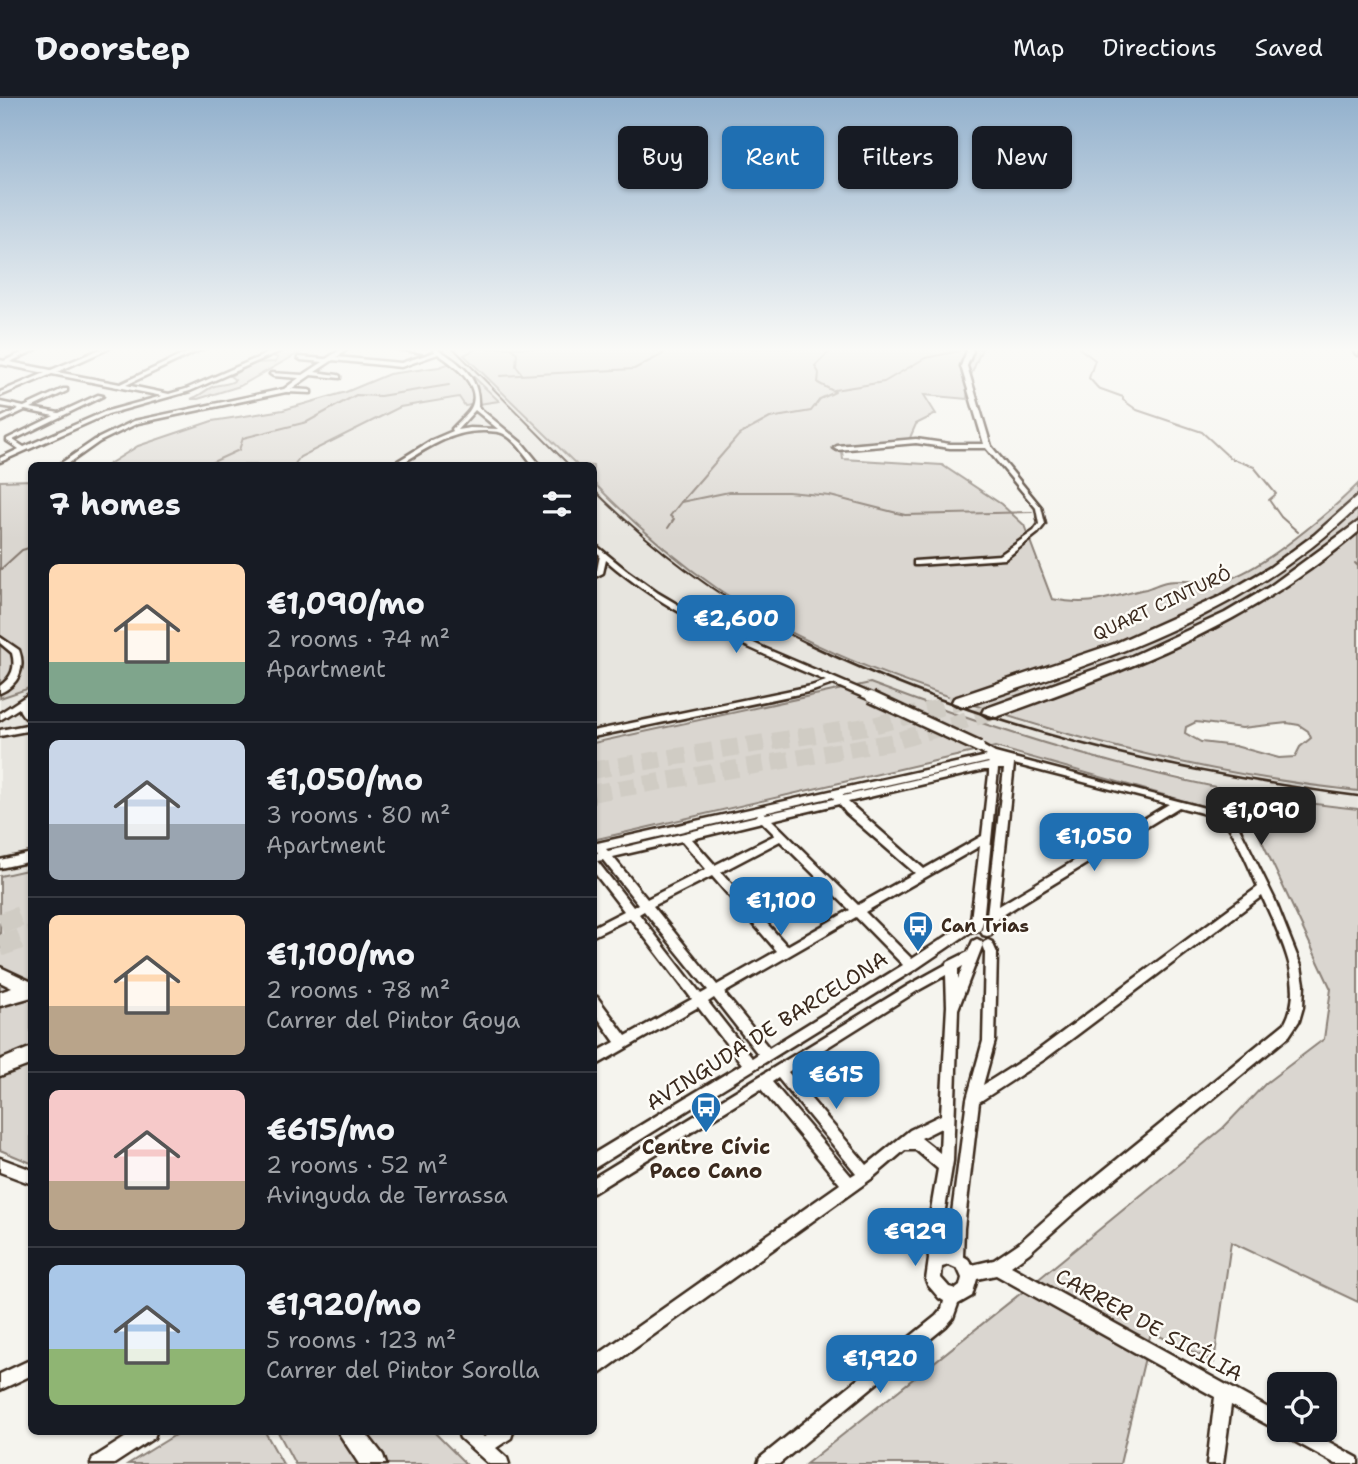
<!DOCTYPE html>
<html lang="en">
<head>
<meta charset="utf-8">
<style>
  :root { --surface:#171b24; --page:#242831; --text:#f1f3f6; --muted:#9ea1a6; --line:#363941; --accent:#1f6fb2 }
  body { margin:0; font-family:"Shantell Sans",sans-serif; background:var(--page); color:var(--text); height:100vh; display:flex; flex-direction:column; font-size:26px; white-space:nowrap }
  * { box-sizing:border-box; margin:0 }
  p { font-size:23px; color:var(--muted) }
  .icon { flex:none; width:38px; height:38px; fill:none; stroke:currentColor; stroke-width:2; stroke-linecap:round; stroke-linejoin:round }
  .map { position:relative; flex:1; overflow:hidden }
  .drawer { position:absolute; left:28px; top:364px; width:569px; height:973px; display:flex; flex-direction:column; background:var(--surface); border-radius:10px; box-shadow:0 2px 5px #0004 }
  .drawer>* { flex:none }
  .hud { position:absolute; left:618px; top:28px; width:635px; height:63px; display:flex; gap:14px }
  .fabs { position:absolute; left:1267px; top:1274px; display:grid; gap:14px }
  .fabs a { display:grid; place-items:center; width:70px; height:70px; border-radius:10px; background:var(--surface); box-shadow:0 2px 5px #0004; font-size:35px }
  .price { position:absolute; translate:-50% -60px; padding:0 16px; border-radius:14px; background:var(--accent); color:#fff; font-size:23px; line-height:46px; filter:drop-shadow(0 2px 4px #0008) }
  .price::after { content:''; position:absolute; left:50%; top:42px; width:21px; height:16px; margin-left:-10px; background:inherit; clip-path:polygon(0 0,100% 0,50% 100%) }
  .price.on { background:#222; color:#fff }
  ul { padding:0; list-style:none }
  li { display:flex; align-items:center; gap:21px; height:175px; padding:0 21px }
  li+li { border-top:2px solid var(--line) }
  li span { display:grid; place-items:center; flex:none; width:196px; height:140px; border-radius:10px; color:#555 }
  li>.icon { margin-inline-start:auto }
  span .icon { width:84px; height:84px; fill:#fffc; stroke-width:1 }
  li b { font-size:30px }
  h2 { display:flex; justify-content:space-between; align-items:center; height:84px; padding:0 21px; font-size:30px }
  .chip { padding:0 24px; border-radius:10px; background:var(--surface); box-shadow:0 2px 5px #0004; font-size:24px; line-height:63px }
  .chip.on { background:var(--accent); color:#fff }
  header { display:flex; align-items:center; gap:42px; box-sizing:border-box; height:98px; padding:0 35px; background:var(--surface); border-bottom:2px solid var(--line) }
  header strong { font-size:33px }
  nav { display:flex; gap:38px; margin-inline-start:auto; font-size:24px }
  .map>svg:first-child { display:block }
  .built { fill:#e7e5df }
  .green { fill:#dad6d0; stroke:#8a8077; stroke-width:2; fill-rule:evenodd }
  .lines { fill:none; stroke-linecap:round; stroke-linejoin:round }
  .stream { stroke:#84786e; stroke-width:2 }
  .highway-tunnel-far1 { stroke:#d0ccc4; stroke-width:17; stroke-dasharray:17 9; stroke-linecap:butt }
  .highway-tunnel { stroke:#d0ccc4; stroke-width:21; stroke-dasharray:21 10; stroke-linecap:butt }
  .street-casing { stroke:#3b2a1e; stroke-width:5 }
  .secondary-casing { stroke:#3b2a1e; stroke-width:5 }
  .highway-casing { stroke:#3b2a1e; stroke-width:5 }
  .street { fill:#fdfcf7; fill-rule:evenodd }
  .secondary { fill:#fdfcf7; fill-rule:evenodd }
  .highway { fill:#fdfcf7; fill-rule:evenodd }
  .rail-far1 { stroke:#3b2a1e; stroke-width:2 }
  .rail { stroke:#3b2a1e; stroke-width:2.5 }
  .street-bridge-casing { stroke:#3b2a1e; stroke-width:15; stroke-linecap:butt }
  .street-bridge { stroke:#fdfcf7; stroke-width:10 }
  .labels { text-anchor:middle; stroke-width:5; stroke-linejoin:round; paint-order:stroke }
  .street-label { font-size:18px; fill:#3b2a1e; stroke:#fdfcf7 }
  .poi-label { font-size:18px; font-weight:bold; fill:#3b2a1e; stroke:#fdfcf7; text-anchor:start }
  .near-street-label { font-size:21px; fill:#3b2a1e; stroke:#fdfcf7 }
  .near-poi-label { font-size:21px; font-weight:bold; fill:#3b2a1e; stroke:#fdfcf7 }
</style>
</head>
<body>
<header>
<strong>Doorstep</strong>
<nav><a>Map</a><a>Directions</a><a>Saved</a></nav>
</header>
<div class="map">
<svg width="1358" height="1366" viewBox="0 0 1358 1366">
  <rect width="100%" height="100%" fill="#f5f4ee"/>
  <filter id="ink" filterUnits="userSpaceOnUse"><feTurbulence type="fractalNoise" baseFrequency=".0143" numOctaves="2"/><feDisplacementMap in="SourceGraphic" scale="14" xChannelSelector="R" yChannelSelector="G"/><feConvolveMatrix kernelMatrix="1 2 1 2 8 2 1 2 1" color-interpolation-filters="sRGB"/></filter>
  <g filter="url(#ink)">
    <g class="built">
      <path d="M445,250H457L577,367L294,368L300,359L400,309L459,299L498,303Z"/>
      <path d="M593,384L653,441L718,491L815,546L882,576L1025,625L1097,646L1203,669L1298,686L1358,693V711L1239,693L1103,661L962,620L870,585L593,645Z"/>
      <path d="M31,587V771L0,778V600Z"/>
    </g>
    <g class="green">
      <path d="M288,250H308L240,288L198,301H191C200,298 204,293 212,289C220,285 228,288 235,282L230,278L255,265L275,264L278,260L271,257Z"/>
      <path d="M477,250H982L968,285L967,301L924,297L936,316L916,326L909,342L841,346L843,361L942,367L1001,406L1024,427L1052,501C1094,509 1108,499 1146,491C1153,489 1160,485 1166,484C1186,481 1205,486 1225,482C1261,473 1331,413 1358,386V693C1222,678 1091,647 962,603C877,575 792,542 718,491C673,460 631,423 593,384V368L577,367L464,257ZM1196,624L1242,630L1287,625L1299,627L1308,633L1311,640L1300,649L1295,659L1279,660L1235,648L1201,644L1185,635L1186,629Z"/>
      <path d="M457,263L499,303L465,308L459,299L400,309L300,359L294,367L106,368L138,348L212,323L283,312L346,294L389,276L439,269Z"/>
      <path d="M32,382L31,587L27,591L0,600V383Z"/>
      <path d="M870,585C1022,643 1196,695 1358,711V1204L1231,1144L1214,1264L1151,1234L1120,1366H806L1040,1180L1223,1030L1266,985L1324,941L1331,891L1252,722L995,649L593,742V645Z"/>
      <path d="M31,771V1065L0,1052V778Z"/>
      <path d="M180,1334H265L283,1366H128Z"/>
      <path d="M278,1334H434L466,1366H295Z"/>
    </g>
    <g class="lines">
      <g class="stream">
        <path d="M511,250L517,255L516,268L522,276"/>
        <path d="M1079,250L1095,262L1089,280L1098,290L1123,299V302L1137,312L1202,334L1230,360L1254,369L1276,396L1269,402L1281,419L1298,434"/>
        <path d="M500,278L634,271L663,256L661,250"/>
        <path d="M834,292L884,284L925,260L959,253"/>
        <path d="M204,368L239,352L243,340L307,324L356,297L380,298L449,287"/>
        <path d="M681,404L739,337L770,320L811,313L820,301L835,294L818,285L819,275L815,268L833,250"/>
        <path d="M668,430L674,421L670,418L681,404L729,394H788L830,398L905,417L1032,414"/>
        <path d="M1355,465L1358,468"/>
        <path d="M0,472L22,452L32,449"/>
      </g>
      <g class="highway-tunnel-far1">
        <path d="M593,672L875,627L960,604"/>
        <path d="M593,695L892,644L990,615"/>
      </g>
      <g class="highway-tunnel">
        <path d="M0,826L32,814"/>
        <path d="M0,848L32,837"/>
      </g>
      <g class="street-casing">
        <g id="street">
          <path d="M32,250H39L10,264L51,272L103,250H110L57,274L120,286L197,250H204L126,287L169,296L186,291L271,254L251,250L276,252L287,250L190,293L108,316L0,364V360L19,351L7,343V341L54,318L25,312L0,324V320L19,311L0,308V304L24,309L63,291H67V293L31,310L59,315L98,297L103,298L13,342L24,349L104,314L162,298L52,276L0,298V294L45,275L0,266V262L4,263Z"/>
          <path d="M343,250H349L337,259L401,265L435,254L434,251H438C461,266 480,279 478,309L523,346L541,368H534C525,357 517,343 504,336C499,333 489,333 483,333C450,333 426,351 398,368H390L432,342L453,333L452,331C458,324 467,317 471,310C483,288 453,266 438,256L401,269L333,262L315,274L338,277L340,278V280L311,277L291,291L309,292L311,293V295L286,294L138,325L99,344L65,368H57L95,342L134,323L284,291L299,280L273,278L270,276L271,275L303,277L323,264L301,262L298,260L299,259L326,261ZM475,312L498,331L470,330L457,332Z"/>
          <path d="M391,250L423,251L434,250L424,255Z"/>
          <path d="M966,250H972L973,253L967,268L991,348L1041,409L1045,426L1038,435L1005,461L917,467H914V463L1000,457L1034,433L1039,426L1036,410L986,350H950L916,345L837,352L834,350L837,348L916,341L950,346H984L961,268L967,253Z"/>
          <path d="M1352,250H1358V257L1356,256Z"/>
          <path d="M593,445L626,472L658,495L692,515L764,550L874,597L875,599L874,601H868L833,586L813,593L593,639V633L811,588L826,583C749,550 670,518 606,462L603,475L593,480V474L597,472L600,457L593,451Z"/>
          <path d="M0,539L19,552C26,571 18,587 0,595V588C12,579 16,570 12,555L0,545Z"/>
          <path d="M32,594V601L27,604L28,611L32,615V624C26,622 20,615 19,610L0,622V615Z"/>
          <path d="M32,626V632L0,638V632Z"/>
          <path d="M979,646L995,655L1216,713L1235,722L1242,735L1274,800L1301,868L1304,886L1303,909L1299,923L1289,938L1076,1113L1029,1155L1011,1168L1279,1316V1332H1283L1279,1333L1231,1307L1223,1366H1207L1215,1299L996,1177L977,1181L972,1198L958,1206L953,1220L946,1228L779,1366H758L760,1360L936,1218L942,1211L944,1203L939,1200L928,1187L926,1182L929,1161L927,1135L938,1071L916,1052H905L871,1081L599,1276L593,1278V1260L840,1086L761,991L593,1095V1080L909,887L947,866L948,864L968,854L973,843L977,841L981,843L983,846L958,911L953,1063L941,1135L943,1154L949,1152L950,1130L967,1001L983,943L985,855L982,847L984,844L988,842L992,844L997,855L995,943L983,987L1037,953L1258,789C1252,776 1236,736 1227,727C1216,717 1193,713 1179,709L998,820L991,837L987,838L983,837L981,834L987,817L1004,671H998L983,824L980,833L976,834L972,833L916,871L593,1071V1056L742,966L698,909L593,969V956L615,944L593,913V898L597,899L626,938L692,901L630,820L593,838V829L624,813L593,773V756L598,755L597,753L593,754V746L987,658L974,649L976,647ZM988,664L989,665L843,698L842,697ZM1014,666L1169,706L999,808ZM984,672H989V676L982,738L924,771L848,704ZM833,699L834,701L766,716L764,715ZM839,706L846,715L915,775L858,807L772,722ZM758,716L757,718L608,753L606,751ZM762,724L775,737L715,767L692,741ZM682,743L706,771L647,801L613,759ZM780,743L850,812L787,848L721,774ZM980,748L971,822L912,861L865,814ZM603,762L638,806L633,809L597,763ZM712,778L777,853L717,887L653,808ZM1262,798C1278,835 1307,885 1285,925L1066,1103L1019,1145L994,1162L972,1167L968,1161L963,1158L964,1130L979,1004L1045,961ZM644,813L708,892L701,896L639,816ZM856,819L903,867L769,950L724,895ZM963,868L958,881V871ZM946,877L947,908L941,1017L910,1032L867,1067L788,974L917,893ZM714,900L758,956L752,960L708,904ZM778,980L856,1075L851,1078L772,984ZM941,1030L940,1055L921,1040ZM949,1167L958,1171L962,1180L960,1188L956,1191L949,1189L941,1180L942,1169Z"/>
          <path d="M32,755V763L0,770V762Z"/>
          <path d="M0,1060L32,1072V1086L0,1074Z"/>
          <path d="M32,1261V1277L0,1292V1276Z"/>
          <path d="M1283,1332H1307L1358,1360V1366H1336L1285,1338Z"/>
          <path d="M134,1334H156L154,1340L114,1366H91L93,1360Z"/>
          <path d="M458,1334H478L484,1339L492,1334H513L511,1340L496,1350L507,1360L509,1366H489L460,1340Z"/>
        </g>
      </g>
      <g class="secondary-casing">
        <g id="secondary">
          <path d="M0,869L32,884V899L0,908V894L12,890L0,884Z"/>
          <path d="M32,949V966L0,978V962Z"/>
          <path d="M338,1334H365L383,1357L386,1366H359Z"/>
        </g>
      </g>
      <g class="highway-casing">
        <g id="highway">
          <path d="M1358,398V409C1245,517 1111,560 966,608L960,609L952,604L954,600L1114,546L1219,499L1269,470L1314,437Z"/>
          <path d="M1358,424V434C1246,529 1132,570 996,619L990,620L982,615L984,611L1132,558L1225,515L1269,489Z"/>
        </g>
      </g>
      <use href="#street" class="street"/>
      <use href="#secondary" class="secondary"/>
      <use href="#highway" class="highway"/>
      <g class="rail-far1">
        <path d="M453,250L570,368"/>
        <path d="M593,391C657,455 727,507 809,546"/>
      </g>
      <path class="rail" d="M806,545C986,631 1161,672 1358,698"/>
      <g class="street-bridge-casing">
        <path id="street-bridge" d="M871,599L979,649"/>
      </g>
      <use href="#street-bridge" class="street-bridge"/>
    </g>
  </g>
  <linearGradient id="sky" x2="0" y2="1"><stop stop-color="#93b1cd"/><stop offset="0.57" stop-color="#fafaf7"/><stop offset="1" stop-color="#fafaf7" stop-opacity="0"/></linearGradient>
  <rect width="1358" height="441" fill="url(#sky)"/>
  <defs>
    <g id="bus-pin" transform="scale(1.575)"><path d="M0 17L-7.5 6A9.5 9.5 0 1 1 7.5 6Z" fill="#1f6fb2" stroke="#fdfcf7"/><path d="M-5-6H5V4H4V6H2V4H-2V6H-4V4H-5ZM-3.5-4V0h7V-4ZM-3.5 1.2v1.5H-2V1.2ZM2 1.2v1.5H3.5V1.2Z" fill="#fff"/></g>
  </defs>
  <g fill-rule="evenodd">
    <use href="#bus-pin" x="918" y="828"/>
    <use href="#bus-pin" x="706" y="1009"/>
  </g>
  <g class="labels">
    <g class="street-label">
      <text transform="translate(1162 506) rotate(-25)" y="6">QUART CINTURÓ</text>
    </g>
    <g class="poi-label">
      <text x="941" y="834">Can Trias</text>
    </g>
    <g class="near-street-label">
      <text transform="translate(767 933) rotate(-32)" y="7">AVINGUDA DE BARCELONA</text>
      <text transform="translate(1149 1227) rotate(29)" y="7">CARRER DE SICÍLIA</text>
    </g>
    <g class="near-poi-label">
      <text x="706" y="1056">Centre Cívic<tspan x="706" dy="24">Paco Cano</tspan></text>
    </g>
  </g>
</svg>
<div class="fabs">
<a><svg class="icon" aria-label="locate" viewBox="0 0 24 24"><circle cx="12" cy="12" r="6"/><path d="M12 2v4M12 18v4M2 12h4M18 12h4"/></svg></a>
</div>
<b class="price" style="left:736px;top:557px">€2,600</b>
<b class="price on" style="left:1261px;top:749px">€1,090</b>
<b class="price" style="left:1094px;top:775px">€1,050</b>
<b class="price" style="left:781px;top:839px">€1,100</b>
<b class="price" style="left:836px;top:1013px">€615</b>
<b class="price" style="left:915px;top:1170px">€929</b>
<b class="price" style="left:880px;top:1297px">€1,920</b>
<div class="hud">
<a class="chip">Buy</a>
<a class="chip on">Rent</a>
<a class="chip">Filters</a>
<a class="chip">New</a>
</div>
<section class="drawer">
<h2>7 homes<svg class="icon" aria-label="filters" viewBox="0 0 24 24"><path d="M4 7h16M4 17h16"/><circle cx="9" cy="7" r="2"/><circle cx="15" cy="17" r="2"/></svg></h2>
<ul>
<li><span style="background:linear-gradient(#ffd9b3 70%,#7fa58c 0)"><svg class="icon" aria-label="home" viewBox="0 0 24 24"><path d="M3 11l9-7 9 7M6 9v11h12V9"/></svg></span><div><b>€1,090/mo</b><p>2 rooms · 74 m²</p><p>Apartment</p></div></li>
<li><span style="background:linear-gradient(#c9d6e8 60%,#9aa5b1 0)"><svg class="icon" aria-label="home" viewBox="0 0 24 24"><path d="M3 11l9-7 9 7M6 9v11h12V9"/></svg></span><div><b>€1,050/mo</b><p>3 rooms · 80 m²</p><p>Apartment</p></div></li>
<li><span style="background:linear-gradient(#ffd9b3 65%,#b9a48a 0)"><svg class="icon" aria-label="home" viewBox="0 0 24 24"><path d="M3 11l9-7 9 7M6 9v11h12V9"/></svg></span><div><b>€1,100/mo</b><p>2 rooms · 78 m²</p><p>Carrer del Pintor Goya</p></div></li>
<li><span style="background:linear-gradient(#f6c9c9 65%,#b9a48a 0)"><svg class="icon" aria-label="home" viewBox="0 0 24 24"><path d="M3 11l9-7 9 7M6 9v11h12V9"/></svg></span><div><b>€615/mo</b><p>2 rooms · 52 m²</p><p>Avinguda de Terrassa</p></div></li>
<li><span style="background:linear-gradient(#a9c7e8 60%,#8fb573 0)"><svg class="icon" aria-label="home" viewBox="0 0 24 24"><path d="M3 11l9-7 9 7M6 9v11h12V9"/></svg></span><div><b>€1,920/mo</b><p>5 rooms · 123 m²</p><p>Carrer del Pintor Sorolla</p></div></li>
</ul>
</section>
</div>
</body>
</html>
